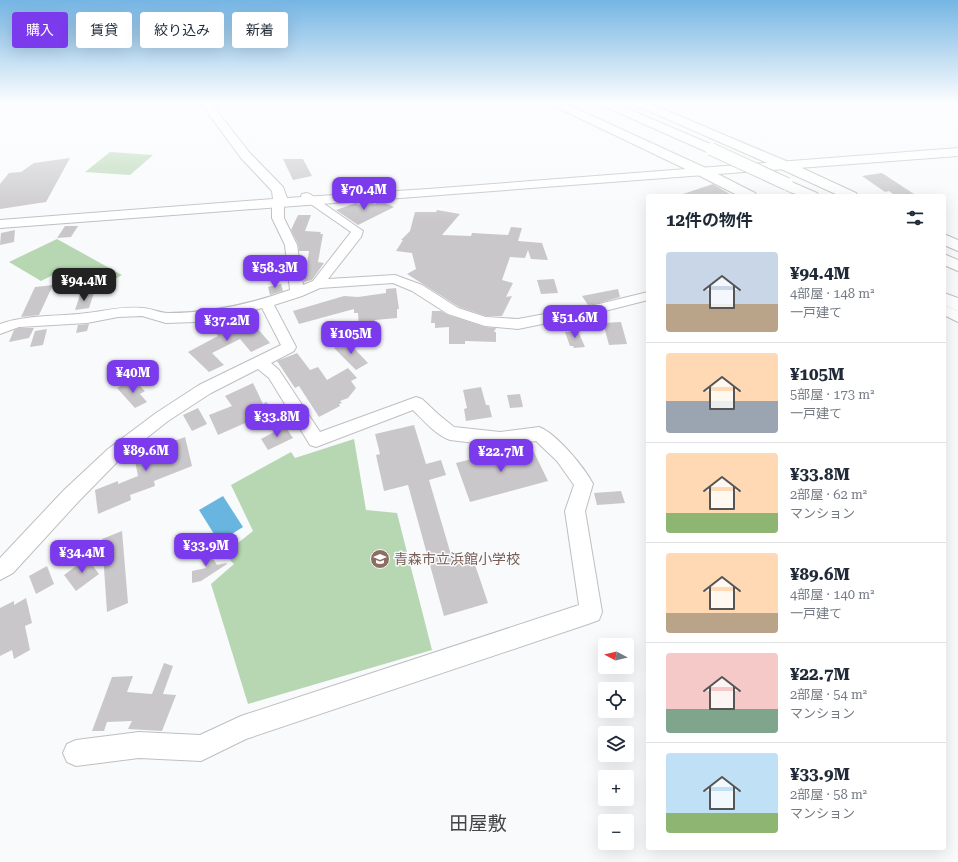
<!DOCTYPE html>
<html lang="ja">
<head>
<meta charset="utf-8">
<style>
  :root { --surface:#fff; --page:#f6f6f7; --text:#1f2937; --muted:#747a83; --line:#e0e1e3; --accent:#7c3aed }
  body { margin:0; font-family:"Roboto Serif","Noto Sans JP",serif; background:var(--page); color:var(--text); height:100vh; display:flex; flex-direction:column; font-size:15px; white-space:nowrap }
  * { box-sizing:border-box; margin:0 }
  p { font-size:13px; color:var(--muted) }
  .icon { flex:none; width:22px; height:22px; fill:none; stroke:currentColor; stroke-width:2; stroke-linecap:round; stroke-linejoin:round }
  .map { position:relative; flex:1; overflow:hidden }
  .details { position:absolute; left:646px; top:194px; width:300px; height:656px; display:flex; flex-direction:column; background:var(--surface); border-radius:4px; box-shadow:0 4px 16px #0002 }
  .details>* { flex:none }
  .hud { position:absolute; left:12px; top:12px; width:380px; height:36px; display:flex; gap:8px }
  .needle { width:26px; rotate:277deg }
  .tools { position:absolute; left:598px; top:638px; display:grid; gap:8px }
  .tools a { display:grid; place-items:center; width:36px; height:36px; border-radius:4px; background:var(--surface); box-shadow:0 4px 16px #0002; font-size:20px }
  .price { position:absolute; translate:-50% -34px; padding:0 9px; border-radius:8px; background:var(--accent); color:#fff; font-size:13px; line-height:26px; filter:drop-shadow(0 1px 2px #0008) }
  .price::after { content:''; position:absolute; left:50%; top:24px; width:12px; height:9px; margin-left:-6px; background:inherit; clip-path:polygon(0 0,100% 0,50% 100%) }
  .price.active { background:#222; color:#fff }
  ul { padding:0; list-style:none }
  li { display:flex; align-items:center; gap:12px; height:100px; padding:0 20px }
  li+li { border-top:1px solid var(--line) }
  li span { display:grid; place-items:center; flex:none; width:112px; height:80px; border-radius:4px; color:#555 }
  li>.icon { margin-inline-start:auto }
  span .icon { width:48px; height:48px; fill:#fffc; stroke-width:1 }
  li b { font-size:17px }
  h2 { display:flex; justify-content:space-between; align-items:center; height:48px; padding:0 20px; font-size:17px }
  .chip { padding:0 14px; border-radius:4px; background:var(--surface); box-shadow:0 4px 16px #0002; font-size:14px; line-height:36px }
  .chip.active { background:var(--accent); color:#fff }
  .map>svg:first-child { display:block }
  .green { fill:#b6d7b2 }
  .water { fill:#68b6df }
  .building { fill:#c9c7c9 }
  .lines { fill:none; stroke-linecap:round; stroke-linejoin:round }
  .minor-casing { stroke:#bebfc0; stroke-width:2 }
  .tertiary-casing { stroke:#bebfc0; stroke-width:2 }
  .trunk-casing { stroke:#bebfc0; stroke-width:2 }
  .motorway-casing { stroke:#bebfc0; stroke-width:2 }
  .minor { fill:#fff; fill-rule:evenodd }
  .tertiary { fill:#fff; fill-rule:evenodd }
  .trunk { fill:#fff; fill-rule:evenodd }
  .motorway { fill:#fff; fill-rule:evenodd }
  .motorway-bridge-casing { stroke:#bebfc0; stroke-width:14; stroke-linecap:butt }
  .motorway-bridge { stroke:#fff; stroke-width:12 }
  .labels { text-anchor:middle; stroke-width:3; stroke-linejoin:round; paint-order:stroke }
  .education-label { font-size:14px; fill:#785e54; stroke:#f9fafc; text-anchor:start }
  .near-quarter-label { font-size:19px; fill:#444546; stroke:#f9fafc }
</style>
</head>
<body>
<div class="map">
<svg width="958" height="862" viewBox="0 0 958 862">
  <rect width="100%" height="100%" fill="#f9fafc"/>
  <g class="green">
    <path d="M110,152L153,155L130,175L85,172Z"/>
    <path d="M57,239L122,275L97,289L63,270L41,281L9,262Z"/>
    <path d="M354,439L366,510L397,513L432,650L248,704L211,584L234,564L224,554L253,531L231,485L291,452L295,458Z"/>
  </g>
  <path class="water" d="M223,496L243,527L219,542L199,510Z"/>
  <g class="building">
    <path d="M70,158L46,202L0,209V184L9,173L21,172L34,163Z"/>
    <path d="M283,159H303L312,176L293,180Z"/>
    <path d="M882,173L917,196H896L889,191L885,192L862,176Z"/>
    <path d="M713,184L733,196H683V194Z"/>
    <path d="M381,201L394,207L358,225L336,210L356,203L361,206L370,202L375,204Z"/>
    <path d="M437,210L460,214L442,235L471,236L472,233L508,235L511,227L522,228L518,241L542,243L548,260L531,259L528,250L525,258L510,257L502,280L513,283L506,297L512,296L502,316H486L459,307L407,274L416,269L412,253L396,251L403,240H401L410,231L415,212H436Z"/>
    <path d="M298,215H311L305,231L321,232L320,234H323L318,262L324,263L312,280L304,282L309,251H299L298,244L291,230Z"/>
    <path d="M65,226H78L71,237L57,238Z"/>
    <path d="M15,230L14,242L0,245L1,233Z"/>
    <path d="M554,279L558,293L541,294L537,280Z"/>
    <path d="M281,284L283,291L270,295L268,287Z"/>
    <path d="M53,285L39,315L21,317L35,287Z"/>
    <path d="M396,288L399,309H397V318L375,320V325L359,327L358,313H354V309L299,324L293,311L344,296L358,297L386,293V289Z"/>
    <path d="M618,289L620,297L599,303L588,305L582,296Z"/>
    <path d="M94,293L89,308L75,310L80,295Z"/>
    <path d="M432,311H441L448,315L485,327L496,328L494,332H496V342L465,341V344H449V327L435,328V323H431Z"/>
    <path d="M234,317L248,333L258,329L270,343L251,352L240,339L212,353L224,365L209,372L188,352L218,336L210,327L224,320L223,319Z"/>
    <path d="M621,322L627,344L609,345L603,323Z"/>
    <path d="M89,324L87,331L76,333L78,325Z"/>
    <path d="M19,328H34L29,338L9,342L14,330Z"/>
    <path d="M47,329L43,345L30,347L35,331Z"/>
    <path d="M578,331L585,347L574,348L573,346H570L565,332Z"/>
    <path d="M347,341L368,363L356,370L334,348Z"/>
    <path d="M297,353L310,370L318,367L327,380L348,368L357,378L351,381L356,388L348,398L340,401L342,403L339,404L340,406L319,417L299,386L295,388L277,361Z"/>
    <path d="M135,381L145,391L140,394L147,402L135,408L117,388L127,383L128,385Z"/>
    <path d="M253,383L263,404L266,402L274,409L254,422L252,420L218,435L209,415L232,406L225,396Z"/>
    <path d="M481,387L486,405H489L492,417L466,421L464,409L467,408L463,390Z"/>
    <path d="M520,394L523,407L510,408L507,395Z"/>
    <path d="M198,408L207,424L192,431L183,415Z"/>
    <path d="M414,425L426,464L441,460L446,475L429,480L452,558L471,553L488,603L444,616L408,485L384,491L376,455L380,454L375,434Z"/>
    <path d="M285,426L293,438L268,450L261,439Z"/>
    <path d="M185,437L192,466L154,481L155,486L130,495L131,500L98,514L95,490L118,481V484L138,476L133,451L151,438L153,449Z"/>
    <path d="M530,444L548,481L470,502L456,463Z"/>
    <path d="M621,491L625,503L597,505L594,493Z"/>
    <path d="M122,531L128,603L107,612L102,539Z"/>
    <path d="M207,549L217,565L226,563L227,564L201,581L192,583V571L206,568L198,555Z"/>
    <path d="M87,558L99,574L76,591L64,575Z"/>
    <path d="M47,566L54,584L36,594L29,576Z"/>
    <path d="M26,598L32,623L25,626L30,650L14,659L12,650L0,656V608L14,601V605Z"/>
    <path d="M164,663L173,666L163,694L176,695L162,731L128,729L132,721L107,722L104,731H92L112,677L133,676L127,692L152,694Z"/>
  </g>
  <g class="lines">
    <g class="minor-casing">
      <g id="minor">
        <path d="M306,193L310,194L363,231L361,237L328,279L395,275L422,285L458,308L486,317L518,319L599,304L648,292V300L601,312L518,329L485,326L448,314L412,291L393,283L320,288L302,296L274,305L296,347L294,351L271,363L279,370L320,432L416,397L422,399L438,414L454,427L500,432L539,427C556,433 585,468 593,484L585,511L602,612L599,620L591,623L246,739L201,761L139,758L76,766L67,762L63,753L67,744L76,740L139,732L200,735L241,716L579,605L565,511L574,485L557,461L536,441L500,446L450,440C436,435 424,421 413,410L316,447L310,445L269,378L258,369L211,393L168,421L120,459L78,502L13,573L0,580V558L64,490L108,449L156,413L199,385L281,345L262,308L231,316L195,322L166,323L142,316L118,317L87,323L19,327L0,334V324C28,314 58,317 87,313C105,311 123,306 142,308C151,308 159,313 168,313C211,313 250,304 290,290L285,245L272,218V203L278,200L284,203V218L297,245L303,285L313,281L351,232L302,198L301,196L302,194Z"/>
        <path d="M944,305L958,311V322L944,315Z"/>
      </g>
    </g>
    <g class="tertiary-casing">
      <path id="tertiary" d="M200,102H210L249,152L283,187L287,198L428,189L958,148V156L0,228V220L273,199L272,191L241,158Z"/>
    </g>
    <g class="trunk-casing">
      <g id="trunk">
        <path d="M549,102H562L708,169L755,193L757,196H739L698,175L550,104Z"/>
        <path d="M632,102H646L791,163L856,193L858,196H840L781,169L633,104Z"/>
        <path d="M944,234L958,240V251L944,245Z"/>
        <path d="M944,293L958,298V311L944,305Z"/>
      </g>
    </g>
    <g class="motorway-casing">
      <g id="motorway">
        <path d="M598,102H612L715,146L717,149L715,152H707L599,104Z"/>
        <path d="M787,180L817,193L819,196C806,196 788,196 780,184L782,181Z"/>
        <path d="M944,254L958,260V271L944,265Z"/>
      </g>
    </g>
    <use href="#minor" class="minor"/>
    <use href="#tertiary" class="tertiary"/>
    <use href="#trunk" class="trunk"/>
    <use href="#motorway" class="motorway"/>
    <g class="motorway-bridge-casing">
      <path id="motorway-bridge" d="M711,149L787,184"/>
    </g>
    <use href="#motorway-bridge" class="motorway-bridge"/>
  </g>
  <linearGradient id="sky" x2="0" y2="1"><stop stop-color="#75b5e4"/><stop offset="0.46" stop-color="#fcfdfe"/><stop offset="1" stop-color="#fcfdfe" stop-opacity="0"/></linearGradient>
  <rect width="958" height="222" fill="url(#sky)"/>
  <defs>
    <g id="school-disc" transform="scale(1)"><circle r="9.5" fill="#8d6e63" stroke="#f9fafc"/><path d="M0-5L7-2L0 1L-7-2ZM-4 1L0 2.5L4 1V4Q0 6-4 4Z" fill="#fff"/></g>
  </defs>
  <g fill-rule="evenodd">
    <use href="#school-disc" x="380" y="559"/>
  </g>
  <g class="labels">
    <g class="education-label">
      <text x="394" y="564">青森市立浜館小学校</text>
    </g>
    <g class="near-quarter-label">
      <text x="478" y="830">田屋敷</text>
    </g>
  </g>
</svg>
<div class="tools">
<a><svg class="needle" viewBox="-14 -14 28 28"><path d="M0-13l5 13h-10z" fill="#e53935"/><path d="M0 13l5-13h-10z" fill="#747a83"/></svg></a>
<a><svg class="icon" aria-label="locate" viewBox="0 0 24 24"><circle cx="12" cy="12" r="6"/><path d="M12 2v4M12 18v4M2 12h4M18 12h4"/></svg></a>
<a><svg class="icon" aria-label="layers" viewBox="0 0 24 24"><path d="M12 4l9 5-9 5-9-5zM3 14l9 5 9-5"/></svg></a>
<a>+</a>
<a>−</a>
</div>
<b class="price" style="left:364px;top:211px">¥70.4M</b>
<b class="price" style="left:275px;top:289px">¥58.3M</b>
<b class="price active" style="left:84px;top:302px">¥94.4M</b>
<b class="price" style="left:575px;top:339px">¥51.6M</b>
<b class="price" style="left:227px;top:342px">¥37.2M</b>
<b class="price" style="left:351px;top:355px">¥105M</b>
<b class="price" style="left:133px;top:394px">¥40M</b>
<b class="price" style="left:277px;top:438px">¥33.8M</b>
<b class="price" style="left:146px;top:472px">¥89.6M</b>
<b class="price" style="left:501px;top:473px">¥22.7M</b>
<b class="price" style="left:206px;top:567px">¥33.9M</b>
<b class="price" style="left:82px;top:574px">¥34.4M</b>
<div class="hud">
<a class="chip active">購入</a>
<a class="chip">賃貸</a>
<a class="chip">絞り込み</a>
<a class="chip">新着</a>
</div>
<section class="details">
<h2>12件の物件<svg class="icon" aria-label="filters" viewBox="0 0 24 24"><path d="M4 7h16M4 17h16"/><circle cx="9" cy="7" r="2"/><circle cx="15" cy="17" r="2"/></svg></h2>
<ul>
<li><span style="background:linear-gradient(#c9d6e8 65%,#b9a48a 0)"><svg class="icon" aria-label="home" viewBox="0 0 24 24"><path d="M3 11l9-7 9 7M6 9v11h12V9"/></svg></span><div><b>¥94.4M</b><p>4部屋 · 148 m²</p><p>一戸建て</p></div></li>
<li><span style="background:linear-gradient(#ffd9b3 60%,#9aa5b1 0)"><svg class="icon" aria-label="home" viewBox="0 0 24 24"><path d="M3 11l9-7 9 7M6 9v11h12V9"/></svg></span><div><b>¥105M</b><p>5部屋 · 173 m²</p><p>一戸建て</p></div></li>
<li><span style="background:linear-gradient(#ffd9b3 75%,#8fb573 0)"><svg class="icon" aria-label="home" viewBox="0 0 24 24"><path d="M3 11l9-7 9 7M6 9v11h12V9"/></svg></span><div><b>¥33.8M</b><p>2部屋 · 62 m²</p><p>マンション</p></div></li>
<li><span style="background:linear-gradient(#ffd9b3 75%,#b9a48a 0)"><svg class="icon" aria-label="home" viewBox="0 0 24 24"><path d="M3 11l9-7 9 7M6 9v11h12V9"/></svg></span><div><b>¥89.6M</b><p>4部屋 · 140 m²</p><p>一戸建て</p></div></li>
<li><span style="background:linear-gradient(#f6c9c9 70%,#7fa58c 0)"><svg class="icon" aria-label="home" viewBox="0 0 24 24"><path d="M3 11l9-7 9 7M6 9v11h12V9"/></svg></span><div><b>¥22.7M</b><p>2部屋 · 54 m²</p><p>マンション</p></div></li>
<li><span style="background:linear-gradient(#bfe0f5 75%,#8fb573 0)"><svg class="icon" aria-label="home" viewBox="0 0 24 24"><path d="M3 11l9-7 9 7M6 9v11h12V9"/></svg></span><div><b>¥33.9M</b><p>2部屋 · 58 m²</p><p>マンション</p></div></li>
</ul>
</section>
</div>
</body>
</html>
